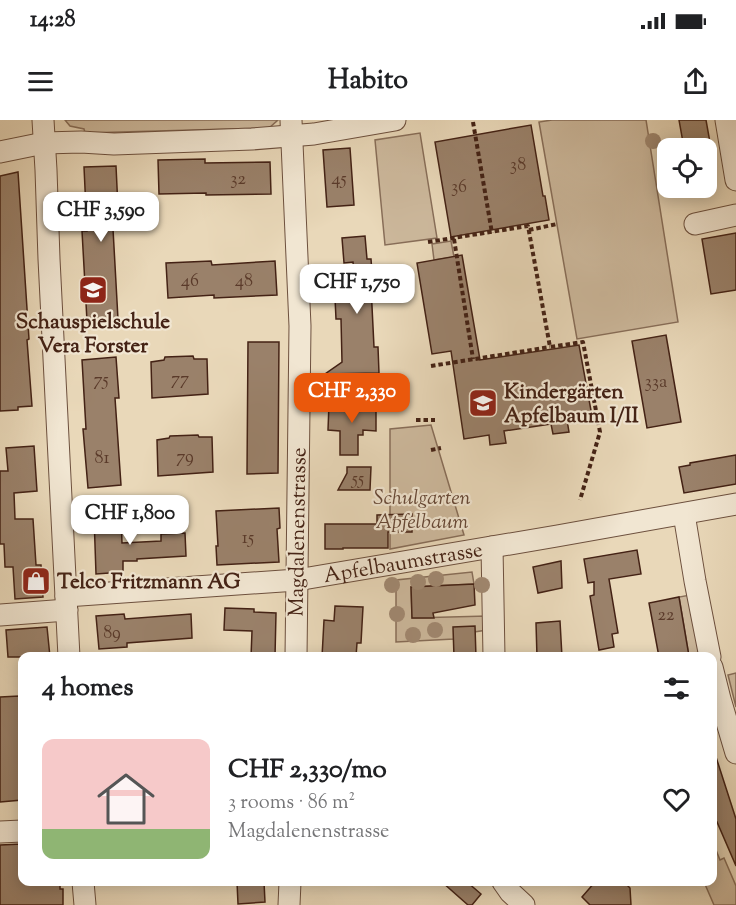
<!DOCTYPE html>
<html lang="en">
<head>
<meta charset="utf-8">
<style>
  :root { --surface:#fff; --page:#f6f6f6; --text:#202124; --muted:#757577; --line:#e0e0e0; --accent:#ea580c }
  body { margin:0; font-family:"Sorts Mill Goudy",serif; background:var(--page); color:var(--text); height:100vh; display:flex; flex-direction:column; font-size:22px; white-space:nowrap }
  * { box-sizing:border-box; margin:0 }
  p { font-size:20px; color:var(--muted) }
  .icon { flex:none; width:33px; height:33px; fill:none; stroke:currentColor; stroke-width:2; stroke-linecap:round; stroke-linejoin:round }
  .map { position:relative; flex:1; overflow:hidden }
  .drawer { position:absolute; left:18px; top:532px; width:699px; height:234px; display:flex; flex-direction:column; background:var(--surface); border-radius:12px; box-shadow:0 3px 15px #0003 }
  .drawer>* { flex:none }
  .buttons { position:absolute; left:657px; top:18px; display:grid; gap:12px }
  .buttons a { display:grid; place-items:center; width:60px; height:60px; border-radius:12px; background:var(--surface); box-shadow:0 3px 15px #0003; font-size:30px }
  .price { position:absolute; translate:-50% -51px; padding:0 14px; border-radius:12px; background:#fff; color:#222; font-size:20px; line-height:39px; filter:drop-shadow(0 2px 3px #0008) }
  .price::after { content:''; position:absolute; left:50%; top:36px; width:18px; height:14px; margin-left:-9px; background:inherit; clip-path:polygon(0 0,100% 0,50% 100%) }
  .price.current { background:var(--accent); color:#fff }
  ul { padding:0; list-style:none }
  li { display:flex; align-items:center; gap:18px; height:150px; padding:0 24px }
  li+li { border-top:2px solid var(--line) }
  li span { display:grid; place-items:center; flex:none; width:168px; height:120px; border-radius:12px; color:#555 }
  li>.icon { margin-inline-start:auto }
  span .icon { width:72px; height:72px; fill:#fffc; stroke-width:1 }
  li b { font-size:26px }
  h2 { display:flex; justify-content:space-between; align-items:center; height:72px; padding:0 24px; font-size:26px }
  .status { display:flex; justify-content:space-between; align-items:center; height:42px; padding:0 30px; background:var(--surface); direction:ltr }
  .status svg { height:16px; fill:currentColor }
  header { display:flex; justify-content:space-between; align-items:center; height:78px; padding:0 24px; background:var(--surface); font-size:27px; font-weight:700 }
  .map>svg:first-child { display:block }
  .green { fill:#cdb99d; stroke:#886e59; stroke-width:1.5 }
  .building { fill:#9a816a; stroke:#442215; stroke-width:1.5 }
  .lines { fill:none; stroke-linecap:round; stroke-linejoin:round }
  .minor-casing { stroke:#6d503e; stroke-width:23 }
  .path { stroke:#442215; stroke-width:4; stroke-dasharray:4.5 3; stroke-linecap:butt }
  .minor { stroke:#f1e6d2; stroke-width:21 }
  .tree { fill:#a18972 }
  .labels { text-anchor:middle; stroke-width:4.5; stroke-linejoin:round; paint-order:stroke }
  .number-label { font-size:18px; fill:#5a3a2a }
  .poi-label { font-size:21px; font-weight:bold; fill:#442215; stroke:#f1e6d2; text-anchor:start }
  .park-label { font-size:21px; font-style:italic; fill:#664837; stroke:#f1e6d2 }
  .street-label { font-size:21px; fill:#442215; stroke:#f1e6d2 }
</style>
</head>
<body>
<div class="status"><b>14:28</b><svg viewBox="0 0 49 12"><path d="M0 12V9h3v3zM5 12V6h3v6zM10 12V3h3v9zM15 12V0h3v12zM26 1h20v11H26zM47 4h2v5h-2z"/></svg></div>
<header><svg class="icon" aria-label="menu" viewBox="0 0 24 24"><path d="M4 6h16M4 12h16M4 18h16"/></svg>Habito<svg class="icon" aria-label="share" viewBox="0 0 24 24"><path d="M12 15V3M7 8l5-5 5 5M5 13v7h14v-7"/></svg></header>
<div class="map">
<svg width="736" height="785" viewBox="0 0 736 785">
  <rect width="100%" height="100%" fill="#e9d8b9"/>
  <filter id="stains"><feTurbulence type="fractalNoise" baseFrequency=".00333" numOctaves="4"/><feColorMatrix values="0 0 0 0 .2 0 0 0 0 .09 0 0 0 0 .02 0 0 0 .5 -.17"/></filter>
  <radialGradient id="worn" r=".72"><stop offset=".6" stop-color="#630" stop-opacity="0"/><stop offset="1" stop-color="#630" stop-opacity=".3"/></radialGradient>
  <g class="green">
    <path d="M65,0H278L269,8L85,13L84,9L70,6Z"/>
    <path d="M552,0H646L678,202L577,219L539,2Z"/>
    <path d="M420,13L437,118L385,125L375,20Z"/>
    <path d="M451,121L454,137L434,140L432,124Z"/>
    <path d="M431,305L464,415L390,429V309Z"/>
    <path d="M472,452L474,464L411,467L412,498L487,496V510L474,512L454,519L396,522V460Z"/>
    <path d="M690,475L701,531L689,536L679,477Z"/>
    <path d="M736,553V587L728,555Z"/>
    <path d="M713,725H714L720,740L724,738L736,766V785H714L704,762H712Z"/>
  </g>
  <g class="building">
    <path d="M679,0H706L711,28H684Z"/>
    <path d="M531,5L543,76H545L549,100L451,117L435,22Z"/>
    <path d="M350,28L354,85L327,87L323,30Z"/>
    <path d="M205,39V43L270,42L271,74L206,75V73L159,74L158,40Z"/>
    <path d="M116,46L119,109H113L118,199L87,201L82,111H87L84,47Z"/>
    <path d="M18,52L29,219L27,220L32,286L18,287V290L0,291V56Z"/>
    <path d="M736,113V170L711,174L702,119Z"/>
    <path d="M365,116L367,139H371L373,166H371L374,227H378L379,253L325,254L342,242L341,199H336L335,178L356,177L353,142L344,143L342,118Z"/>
    <path d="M462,135L480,240L579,225L592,296L567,300L569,312L553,314L551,304L504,311L506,323L490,325L489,315L464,319L451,231L432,234L417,143Z"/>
    <path d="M211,141L212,145L275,141L277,175L214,178V175L168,178L166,143Z"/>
    <path d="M666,215L681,302L647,308L632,221Z"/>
    <path d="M248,222H279L278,353L247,354Z"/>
    <path d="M193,236L194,239H207L208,274L152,278L151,242L164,240L165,237Z"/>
    <path d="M116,237L119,278H115L121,365L88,368L83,309H86L82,240Z"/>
    <path d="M329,284H376V311L363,310V315H358V335H340V311L328,310Z"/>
    <path d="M198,315L199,317H212L213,352L158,356L157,320L169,318L170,316Z"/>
    <path d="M34,326L37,371L14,373L15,399H33L36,445H41L43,477L15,479L13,447H5L4,424H0V351H8L6,328Z"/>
    <path d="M736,335V364L684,373L679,347L690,345V343Z"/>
    <path d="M347,347H371L370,370H338L347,353Z"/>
    <path d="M279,388L280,408L277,409L279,442L217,445L216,426H218L216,391Z"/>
    <path d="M412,394V412H388V428H343V429H325V404H377V395Z"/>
    <path d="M121,395L122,423L161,421V414L185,413L186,436L137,439V441H123V452L96,454L94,396Z"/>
    <path d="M637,430L641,454L609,459L618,513L612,514L614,527L599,530L590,476L594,475V462L588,463L584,439Z"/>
    <path d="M561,441L562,468L538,473L533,447Z"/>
    <path d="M474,464L475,485L433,493L434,498H412L411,467Z"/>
    <path d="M679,477L689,536L681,537H659L649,483Z"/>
    <path d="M335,486L363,487L361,523H357L356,537H322L324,500L334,501Z"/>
    <path d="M225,488L254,489V492L276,493L275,537H251L252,511L224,510Z"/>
    <path d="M124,494L125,499L191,494L192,518L127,523V527L99,529L96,496Z"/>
    <path d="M560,501L562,537H537L536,503Z"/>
    <path d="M475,506L476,537H454L453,507Z"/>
    <path d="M47,507L50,537H8L6,510Z"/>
    <path d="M19,576L22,643V680L0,682V577Z"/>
    <path d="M716,637L736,699V746L717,702L712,704V638Z"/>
    <path d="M22,724V762H60V769H63V785H0V725Z"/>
    <path d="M237,762H264L265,782L238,784Z"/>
    <path d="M442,762H467L481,774L472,785H468Z"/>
    <path d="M595,762H624L630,768L631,785H590L582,777Z"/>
  </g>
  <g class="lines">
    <g class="minor-casing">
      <g id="minor">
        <path d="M43,0L46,50L49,139L69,537"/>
        <path d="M291,0L300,206L296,537"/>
        <path d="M726,0L736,60"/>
        <path d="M0,32L44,23L81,22L114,24L252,19L314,14L395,0"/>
        <path d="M695,104L736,95"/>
        <path d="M684,394L695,461L710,537"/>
        <path d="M492,427L494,537"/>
        <path id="s1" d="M66,476L297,460L557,416L736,384"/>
        <path d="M0,495L67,490"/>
        <path d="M712,547L720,579L736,633"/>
        <path d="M0,712L22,711"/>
        <path d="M83,762L85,785"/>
        <path d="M503,762L510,772L524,785"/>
        <path d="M289,785L290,762"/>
      </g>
    </g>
    <g class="path">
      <path d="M473,2L492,113"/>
      <path d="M529,110L557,104"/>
      <path d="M454,119L473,239"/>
      <path d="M428,122L528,106L550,227L583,222L600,312L580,380"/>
      <path d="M431,246L550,227"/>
      <path d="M416,300H435"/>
      <path d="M431,330L441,328"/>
    </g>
    <use href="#minor" class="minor"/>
  </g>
  <g class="tree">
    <circle cx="653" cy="21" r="8"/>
    <circle cx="436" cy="459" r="8"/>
    <circle cx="418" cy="462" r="8"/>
    <circle cx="392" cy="465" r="8"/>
    <circle cx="482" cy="465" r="8"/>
    <circle cx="397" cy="494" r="8"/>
    <circle cx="435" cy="510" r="8"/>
    <circle cx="413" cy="515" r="8"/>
  </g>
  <defs>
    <g id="school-square" transform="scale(1.5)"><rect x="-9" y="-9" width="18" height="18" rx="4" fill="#8f2418" stroke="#f1e6d2"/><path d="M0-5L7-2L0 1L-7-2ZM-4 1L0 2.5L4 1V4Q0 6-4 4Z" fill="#fff"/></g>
    <g id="shop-square" transform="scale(1.5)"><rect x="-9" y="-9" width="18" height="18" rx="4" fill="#8f2418" stroke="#f1e6d2"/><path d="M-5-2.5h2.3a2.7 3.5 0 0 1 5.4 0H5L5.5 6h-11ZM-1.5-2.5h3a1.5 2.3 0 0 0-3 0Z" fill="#fff"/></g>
  </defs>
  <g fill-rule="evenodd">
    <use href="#school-square" x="93" y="170"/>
    <use href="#school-square" x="483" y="283"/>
    <use href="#shop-square" x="36" y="461"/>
  </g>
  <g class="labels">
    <g class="number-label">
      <text x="518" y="50">38</text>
      <text x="238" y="64">32</text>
      <text x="339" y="64">45</text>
      <text x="459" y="72">36</text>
      <text x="190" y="166">46</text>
      <text x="244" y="166">48</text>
      <text x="180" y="264">77</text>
      <text x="101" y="265">75</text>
      <text x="656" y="267">33a</text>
      <text x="185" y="342">79</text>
      <text x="102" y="343">81</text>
      <text x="358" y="364">55</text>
      <text x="248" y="423">15</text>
      <text x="666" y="500">22</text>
      <text x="112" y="518">89</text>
    </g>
    <g class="poi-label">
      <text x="93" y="208" text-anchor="middle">Schauspielschule<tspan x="93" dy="24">Vera Forster</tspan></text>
      <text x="504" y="278">Kindergärten<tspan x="504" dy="24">Apfelbaum I/II</tspan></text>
      <text x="57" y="468">Telco Fritzmann AG</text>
    </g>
    <g class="park-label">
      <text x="422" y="384">Schulgarten<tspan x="422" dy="24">Apfelbaum</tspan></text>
    </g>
    <g class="street-label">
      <text transform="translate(297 412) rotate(-89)" y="7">Magdalenenstrasse</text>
      <text dy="7" stroke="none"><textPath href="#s1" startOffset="339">Apfelbaumstrasse</textPath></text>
    </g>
  </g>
  <rect width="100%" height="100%" filter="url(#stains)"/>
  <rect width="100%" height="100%" fill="url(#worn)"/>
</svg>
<div class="buttons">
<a><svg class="icon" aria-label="locate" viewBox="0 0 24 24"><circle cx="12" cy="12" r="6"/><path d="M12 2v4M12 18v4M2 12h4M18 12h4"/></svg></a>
</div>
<b class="price" style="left:101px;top:123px">CHF 3,590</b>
<b class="price" style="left:357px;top:195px">CHF 1,750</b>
<b class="price current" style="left:352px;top:304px">CHF 2,330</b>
<b class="price" style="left:130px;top:426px">CHF 1,800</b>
<section class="drawer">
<h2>4 homes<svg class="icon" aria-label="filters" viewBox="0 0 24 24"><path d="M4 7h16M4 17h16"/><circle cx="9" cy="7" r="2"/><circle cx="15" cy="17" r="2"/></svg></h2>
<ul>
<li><span style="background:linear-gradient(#f6c9c9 75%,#8fb573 0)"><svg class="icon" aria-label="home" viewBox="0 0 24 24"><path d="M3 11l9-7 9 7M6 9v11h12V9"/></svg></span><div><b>CHF 2,330/mo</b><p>3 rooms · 86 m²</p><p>Magdalenenstrasse</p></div><svg class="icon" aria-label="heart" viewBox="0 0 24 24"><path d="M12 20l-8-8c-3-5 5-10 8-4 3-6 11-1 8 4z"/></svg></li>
</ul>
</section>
</div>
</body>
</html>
